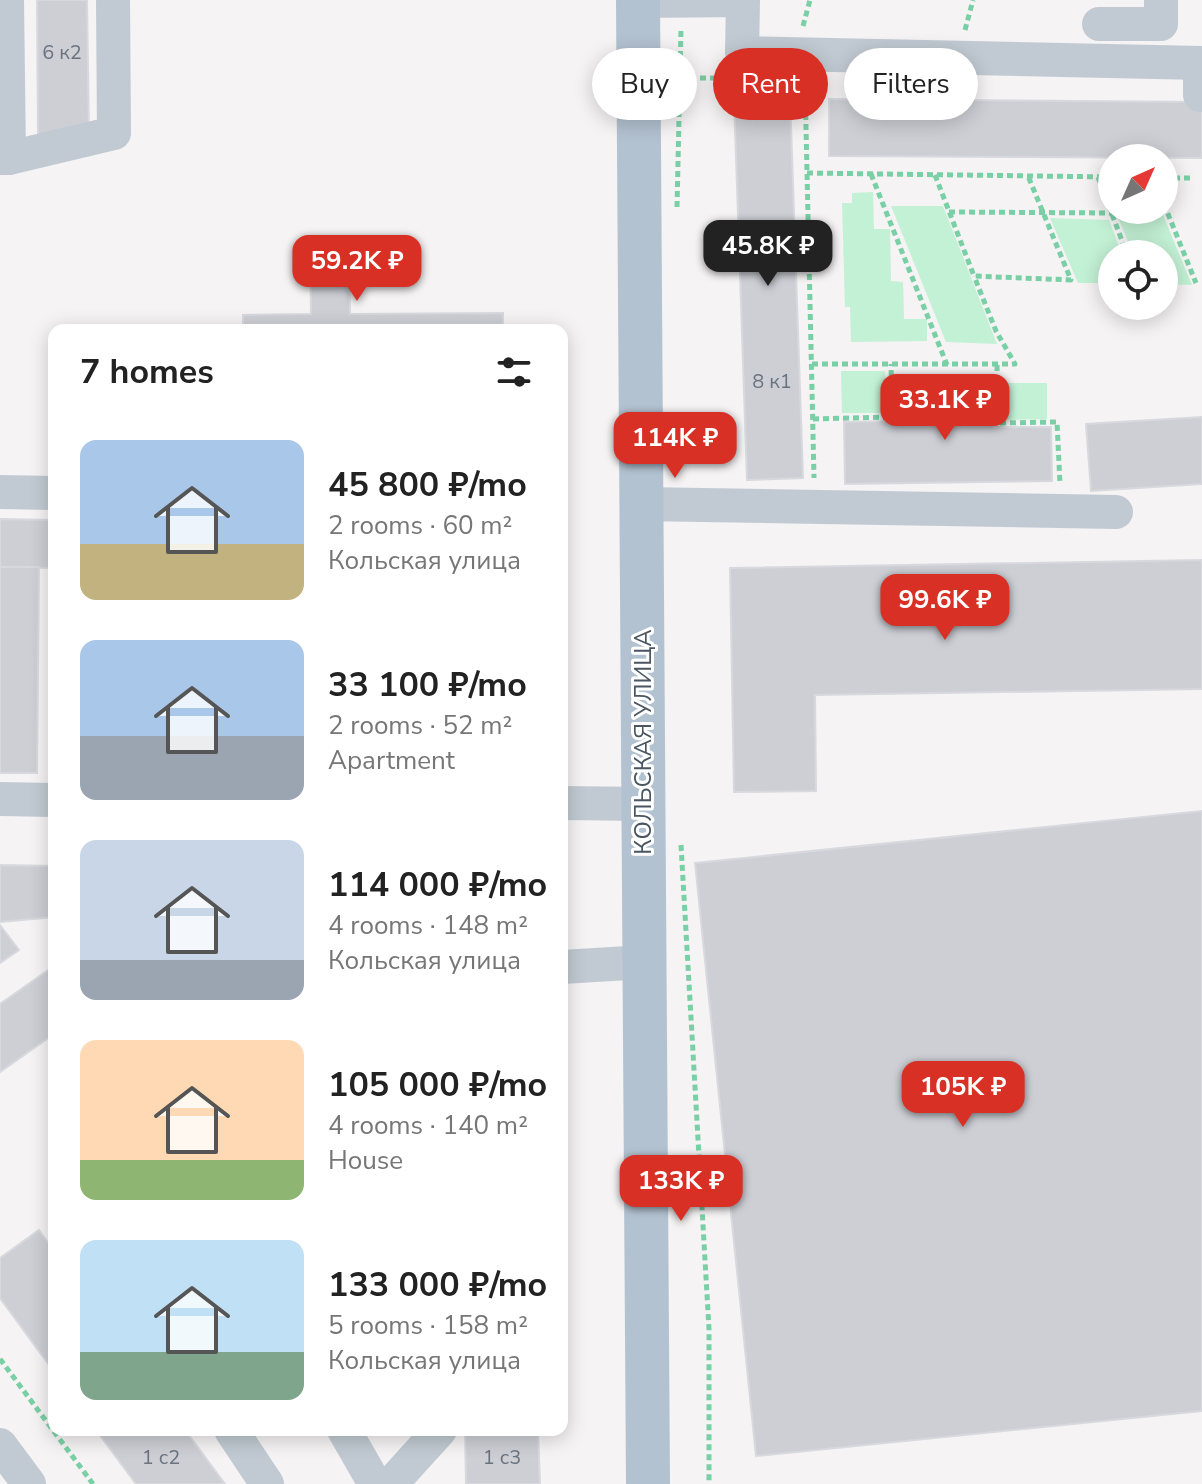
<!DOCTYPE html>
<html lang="en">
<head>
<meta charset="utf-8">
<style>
  :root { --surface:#fff; --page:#f6f6f6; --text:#222; --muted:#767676; --accent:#d93025 }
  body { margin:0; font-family:"Nunito Sans",sans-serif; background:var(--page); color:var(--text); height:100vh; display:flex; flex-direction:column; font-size:30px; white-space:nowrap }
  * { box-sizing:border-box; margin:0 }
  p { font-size:26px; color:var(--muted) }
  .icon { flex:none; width:44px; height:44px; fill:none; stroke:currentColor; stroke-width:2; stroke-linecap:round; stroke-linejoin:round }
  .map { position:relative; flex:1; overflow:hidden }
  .details { position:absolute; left:48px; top:324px; width:520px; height:1112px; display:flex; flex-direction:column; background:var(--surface); border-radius:16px; box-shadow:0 4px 20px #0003 }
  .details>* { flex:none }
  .hud { position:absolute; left:592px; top:48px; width:490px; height:72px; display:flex; gap:16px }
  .needle { width:52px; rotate:45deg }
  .tools { position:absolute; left:1098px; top:144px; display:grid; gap:16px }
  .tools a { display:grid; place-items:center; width:80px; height:80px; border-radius:50%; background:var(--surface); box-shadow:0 4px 20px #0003; font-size:40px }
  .price { position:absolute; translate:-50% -68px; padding:0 18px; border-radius:16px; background:var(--accent); color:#fff; font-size:26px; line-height:52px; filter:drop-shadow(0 2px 4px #0008) }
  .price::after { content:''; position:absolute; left:50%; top:48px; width:24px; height:18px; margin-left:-12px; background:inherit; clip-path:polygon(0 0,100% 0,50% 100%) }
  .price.current { background:#222; color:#fff }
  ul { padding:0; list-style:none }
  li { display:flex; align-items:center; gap:24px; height:200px; padding:0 32px }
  li span { display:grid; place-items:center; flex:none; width:224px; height:160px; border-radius:16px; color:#555 }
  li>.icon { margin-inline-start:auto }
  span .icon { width:96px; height:96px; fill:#fffc; stroke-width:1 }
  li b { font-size:34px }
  h2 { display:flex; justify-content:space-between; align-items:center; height:96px; padding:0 32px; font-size:34px }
  .tag { padding:0 28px; border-radius:36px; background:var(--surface); box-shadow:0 4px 20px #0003; font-size:28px; line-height:72px }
  .tag.current { background:var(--accent); color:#fff }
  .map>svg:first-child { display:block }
  .green { fill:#c3f1d5 }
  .building { fill:#cdcfd5; stroke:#d7d9de; stroke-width:2 }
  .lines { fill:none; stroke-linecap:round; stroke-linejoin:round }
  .path { stroke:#7ad0a6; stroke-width:5; stroke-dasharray:6 4; stroke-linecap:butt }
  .minor { stroke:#c1cad2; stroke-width:34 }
  .major { stroke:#b3c2d1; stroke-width:44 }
  .labels { text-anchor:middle; stroke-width:6; stroke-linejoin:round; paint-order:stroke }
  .number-label { font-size:20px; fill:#6b747e }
  .street-label { font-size:24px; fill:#4a5661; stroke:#fff }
</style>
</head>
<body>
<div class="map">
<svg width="1202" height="1484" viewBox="0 0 1202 1484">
  <rect width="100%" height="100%" fill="#f5f3f3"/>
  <g class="green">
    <path d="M873,192L874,229H890L891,281L903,282L904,319H927V341L851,342L850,307H845L842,203H852V193Z"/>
    <path d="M891,206H943L997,344L946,342Z"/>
    <path d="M1115,210H1161L1192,285L1164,284V254H1133Z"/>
    <path d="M1050,218L1109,220L1122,254H1112V283H1078Z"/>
    <path d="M841,371H885L886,413H842Z"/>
    <path d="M1001,383H1047V419L1001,420Z"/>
  </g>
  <g class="building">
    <path d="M37,0H87L89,134H38Z"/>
    <path d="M790,96L803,478L747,480L734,98Z"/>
    <path d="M829,99L1202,102V158L829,156Z"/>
    <path d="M310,239H349L350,314L503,313V330H243V315L311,314Z"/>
    <path d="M993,386L994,427H1051L1052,481L845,484L844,422L896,421V387Z"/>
    <path d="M1202,417V484L1091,491L1086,424Z"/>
    <path d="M0,519L54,520V568L0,567Z"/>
    <path d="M1202,560V689L815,695L816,791L734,792L730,568Z"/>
    <path d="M0,567H39L37,773H0Z"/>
    <path d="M1202,811V1411L756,1456L695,863Z"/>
    <path d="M0,865L54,866V917L0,922Z"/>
    <path d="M0,925L19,950L0,963Z"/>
    <path d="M54,966V1034L0,1072V1004Z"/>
    <path d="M39,1230L54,1251V1372L0,1298V1258Z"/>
    <path d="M96,1430H185L225,1484H136Z"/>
    <path d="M465,1430H538L540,1484H466Z"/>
  </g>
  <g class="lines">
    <g class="path">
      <path d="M803,26L810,0"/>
      <path d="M965,30L973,0"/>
      <path d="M680,78H727"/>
      <path d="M805,84L814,478"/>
      <path d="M807,173L1112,177"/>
      <path d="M871,174L947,365"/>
      <path d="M935,175L974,276L1071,280L1028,176"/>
      <path d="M1098,177L1127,254"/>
      <path d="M1164,178H1192"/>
      <path d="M1164,204L1196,283"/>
      <path d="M677,207L681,29"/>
      <path d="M949,212L1112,213"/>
      <path d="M812,364H1015L996,331L974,276"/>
      <path d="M997,365L998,423L1057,422L1060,484"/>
      <path d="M813,419L892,417L891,364"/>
      <path d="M681,845L709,1329V1484"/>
      <path d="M0,1359L93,1484"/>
    </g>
    <g class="minor">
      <path d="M638,1L743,0L742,53L1202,63"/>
      <path d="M1099,24H1161V0"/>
      <path d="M1200,63V95"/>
      <path d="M0,158H9L7,0"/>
      <path d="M9,158L114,133L113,0"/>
      <path d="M0,492L54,493"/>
      <path d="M642,504L1116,512"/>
      <path d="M0,799L54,800"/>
      <path d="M562,803L643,804"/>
      <path d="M562,967L645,962"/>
      <path d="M231,1430L267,1484"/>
      <path d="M344,1430L375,1484"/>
      <path d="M0,1445L29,1484"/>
      <path d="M391,1484L440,1430"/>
    </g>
    <path class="major" d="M638,0L648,1484"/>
  </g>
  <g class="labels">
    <g class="number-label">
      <text x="62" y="59">6 к2</text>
      <text x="772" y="388">8 к1</text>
      <text x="161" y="1464">1 с2</text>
      <text x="502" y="1464">1 с3</text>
    </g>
    <g class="street-label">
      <text transform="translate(643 742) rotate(-90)" y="8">КОЛЬСКАЯ УЛИЦА</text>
    </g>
  </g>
</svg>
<div class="tools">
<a><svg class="needle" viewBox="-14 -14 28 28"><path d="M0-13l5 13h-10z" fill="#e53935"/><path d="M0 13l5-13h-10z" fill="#767676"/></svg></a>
<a><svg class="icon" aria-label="locate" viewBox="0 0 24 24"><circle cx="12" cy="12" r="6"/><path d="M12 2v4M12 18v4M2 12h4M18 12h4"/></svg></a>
</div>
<b class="price current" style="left:768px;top:288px">45.8K ₽</b>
<b class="price" style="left:357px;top:303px">59.2K ₽</b>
<b class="price" style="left:945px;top:442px">33.1K ₽</b>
<b class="price" style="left:675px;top:480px">114K ₽</b>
<b class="price" style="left:945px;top:642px">99.6K ₽</b>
<b class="price" style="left:963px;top:1129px">105K ₽</b>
<b class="price" style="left:681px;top:1223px">133K ₽</b>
<div class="hud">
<a class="tag">Buy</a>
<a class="tag current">Rent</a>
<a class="tag">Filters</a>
</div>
<section class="details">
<h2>7 homes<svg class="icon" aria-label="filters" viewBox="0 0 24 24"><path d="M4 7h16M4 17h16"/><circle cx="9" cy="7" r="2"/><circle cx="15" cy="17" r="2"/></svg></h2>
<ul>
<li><span style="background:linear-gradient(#a9c7e8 65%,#c2b280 0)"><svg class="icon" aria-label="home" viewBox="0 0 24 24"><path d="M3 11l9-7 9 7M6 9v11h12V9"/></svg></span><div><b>45 800 ₽/mo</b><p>2 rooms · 60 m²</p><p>Кольская улица</p></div></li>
<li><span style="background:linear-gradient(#a9c7e8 60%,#9aa5b1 0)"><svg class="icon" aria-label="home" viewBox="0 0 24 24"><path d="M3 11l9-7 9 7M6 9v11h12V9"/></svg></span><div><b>33 100 ₽/mo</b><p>2 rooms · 52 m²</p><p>Apartment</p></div></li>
<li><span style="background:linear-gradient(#c9d6e8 75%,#9aa5b1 0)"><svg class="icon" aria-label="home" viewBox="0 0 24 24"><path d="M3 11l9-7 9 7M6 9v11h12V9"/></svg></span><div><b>114 000 ₽/mo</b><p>4 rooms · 148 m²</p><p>Кольская улица</p></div></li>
<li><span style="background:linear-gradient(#ffd9b3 75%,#8fb573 0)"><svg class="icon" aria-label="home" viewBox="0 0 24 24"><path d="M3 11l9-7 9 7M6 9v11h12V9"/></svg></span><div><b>105 000 ₽/mo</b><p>4 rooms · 140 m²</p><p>House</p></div></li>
<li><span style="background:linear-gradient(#bfe0f5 70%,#7fa58c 0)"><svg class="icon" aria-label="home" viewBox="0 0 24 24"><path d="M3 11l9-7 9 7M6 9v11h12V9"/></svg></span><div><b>133 000 ₽/mo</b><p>5 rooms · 158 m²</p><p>Кольская улица</p></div></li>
</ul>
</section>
</div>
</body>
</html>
